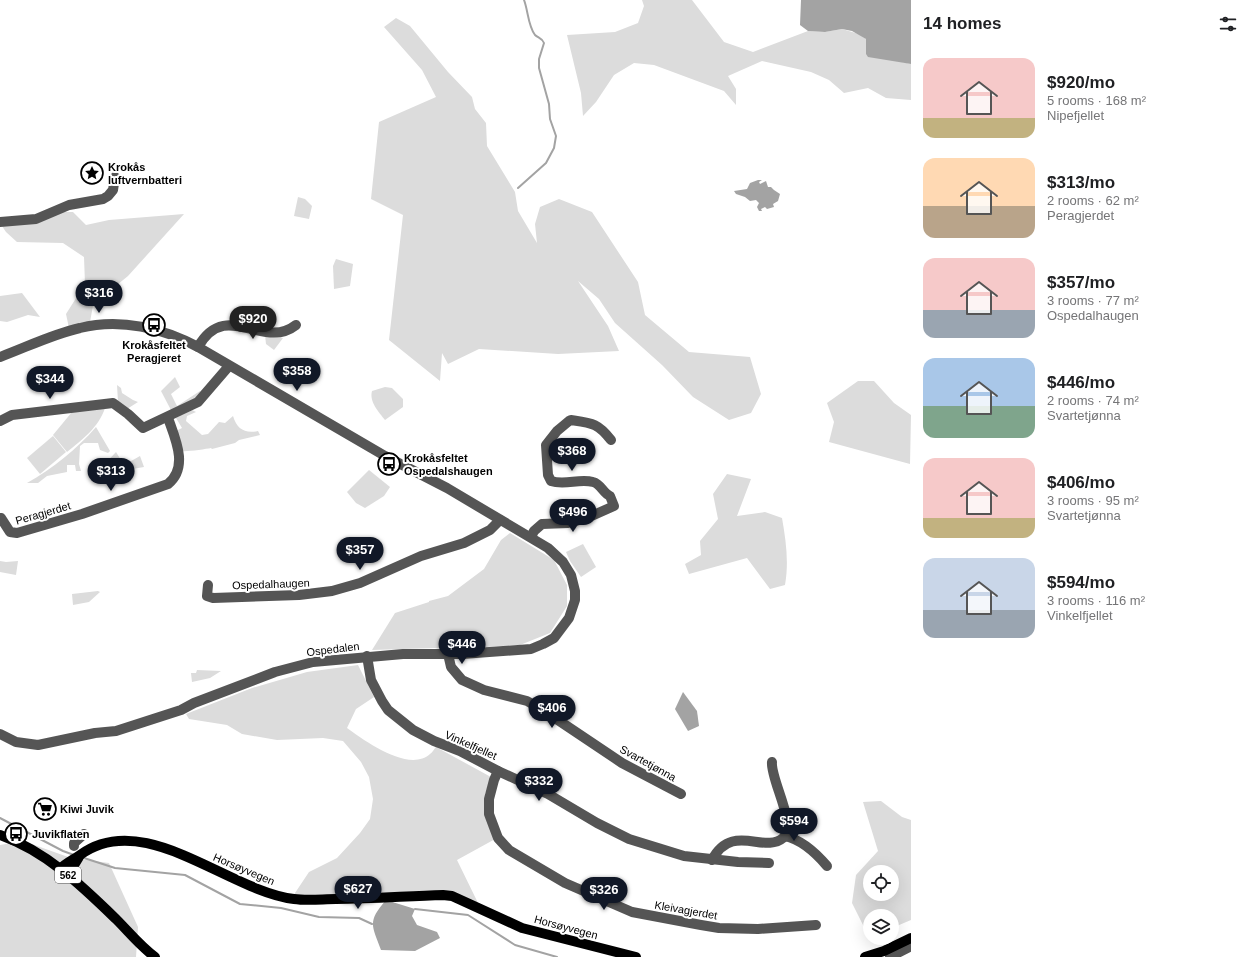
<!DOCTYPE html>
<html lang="en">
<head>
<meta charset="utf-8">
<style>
  :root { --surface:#fff; --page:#f6f6f6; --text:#202124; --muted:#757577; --accent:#111827 }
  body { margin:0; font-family:Arial,sans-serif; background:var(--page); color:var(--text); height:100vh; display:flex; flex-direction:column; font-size:15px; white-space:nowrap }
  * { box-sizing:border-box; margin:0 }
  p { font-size:13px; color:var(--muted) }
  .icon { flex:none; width:22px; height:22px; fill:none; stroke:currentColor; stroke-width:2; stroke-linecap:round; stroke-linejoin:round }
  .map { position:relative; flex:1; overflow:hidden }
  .panel { display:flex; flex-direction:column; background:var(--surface); width:340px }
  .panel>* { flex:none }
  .tools { position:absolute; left:863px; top:865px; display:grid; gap:8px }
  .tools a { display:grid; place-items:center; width:36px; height:36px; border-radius:50%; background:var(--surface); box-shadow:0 4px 16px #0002; font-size:20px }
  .price { position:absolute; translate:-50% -34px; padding:0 9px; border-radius:14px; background:var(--accent); color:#fff; font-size:13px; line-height:26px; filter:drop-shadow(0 1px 2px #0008) }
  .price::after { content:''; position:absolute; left:50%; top:24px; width:12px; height:9px; margin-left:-6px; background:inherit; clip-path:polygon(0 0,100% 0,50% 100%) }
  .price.on { background:#222; color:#fff }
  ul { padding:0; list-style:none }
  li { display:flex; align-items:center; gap:12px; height:100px; padding:0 12px }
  li span { display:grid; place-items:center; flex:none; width:112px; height:80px; border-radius:12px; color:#555 }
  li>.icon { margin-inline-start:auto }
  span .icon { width:48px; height:48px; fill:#fffc; stroke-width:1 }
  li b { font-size:17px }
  h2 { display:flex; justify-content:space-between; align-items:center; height:48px; padding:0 12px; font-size:17px }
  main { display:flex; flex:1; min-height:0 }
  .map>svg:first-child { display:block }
  .green { fill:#dcdcdc; fill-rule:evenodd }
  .water { fill:#a3a3a3 }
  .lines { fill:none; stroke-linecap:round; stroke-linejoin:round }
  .stream { stroke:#a3a3a3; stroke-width:2 }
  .minor { stroke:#555; stroke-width:10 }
  .major { stroke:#000; stroke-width:10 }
  .labels { text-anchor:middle; stroke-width:4; stroke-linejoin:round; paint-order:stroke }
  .shield { fill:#fff; stroke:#4c4c4c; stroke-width:1 }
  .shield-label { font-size:10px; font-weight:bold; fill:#000 }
  .poi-label { font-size:11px; font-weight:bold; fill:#000; stroke:#fff; text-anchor:start }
  .street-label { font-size:11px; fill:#000; stroke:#fff }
</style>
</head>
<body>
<main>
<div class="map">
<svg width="911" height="957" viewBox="0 0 911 957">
  <rect width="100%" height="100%" fill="#fff"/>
  <g class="green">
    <path d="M642,0H692L724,42L753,52L808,31L825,32L842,29L859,34L866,39V54C881,59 896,60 911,64V100L886,98L868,88L844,93L829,80L811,72L762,61L728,76L736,89V105L724,91L654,65L634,63L614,75L596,102L583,116L581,93L567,35L615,32L638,23L644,6Z"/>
    <path d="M396,18L410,26L448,72L472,97L475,109L486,123L487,146L515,192L518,211L537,243L535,224L540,207L559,199L592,212L638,282L645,315L689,352L750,357L761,394L751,413L729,420L693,397L662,365L615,323L599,299L578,281L608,326L619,351L558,354L479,349L448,364L442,353L440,381L389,340L403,215L371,199L379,122L436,97L422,70L384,27Z"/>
    <path d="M298,197L305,199L312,206L309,219L294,216Z"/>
    <path d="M55,212H73L86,225L109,220L184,214L128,276L102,297L94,300L90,322L69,328L66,314L85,284L84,257L63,243L17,242L6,232L0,223Z"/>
    <path d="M336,259L353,264L350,286L334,289L333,266Z"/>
    <path d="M22,293L40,317L28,315L7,322L0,321V296Z"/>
    <path d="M265,335L283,338L274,350L266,344Z"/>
    <path d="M175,377L180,387L171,394L177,406L200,391L202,394L172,412L161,391Z"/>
    <path d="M858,381H874L894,403L911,415L910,464L829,442L834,422L827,403Z"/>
    <path d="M117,385L121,388L122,393L133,400L138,402L127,409L118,402Z"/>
    <path d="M385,387L392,388L403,399V407L385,420C379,412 369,402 372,391Z"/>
    <path d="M105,408C99,427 82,440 67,452L53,435L72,412Z"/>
    <path d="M192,410L196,412L187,416L186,421L202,435L208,434L219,422L225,423L233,416C237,429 245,434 258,431L260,435L239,440L235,443L212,449L211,448C206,449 186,452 182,451L176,431L182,428L176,418Z"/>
    <path d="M96,427L110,451L108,453L100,450L98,443H84L80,446L79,464L81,471H76L75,465H67V472L47,476L38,483H27C52,469 77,449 96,427Z"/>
    <path d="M53,436L66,452L40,474L27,458Z"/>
    <path d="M116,452L124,465L140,456L144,467L109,473L102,467Z"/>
    <path d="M369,470L390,487L384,496L365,508L356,503L347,492Z"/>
    <path d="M727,474L751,479L737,516L765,512L782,518C786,541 789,562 785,585L770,589L747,558L689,574L685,564L701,555L700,541L718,519L713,494Z"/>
    <path d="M510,533L554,560L567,585V606L550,633L520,645L452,649L435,648L372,650L395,613L429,602V601L448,596L484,569L501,540Z"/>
    <path d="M583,544L596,567L581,577L570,561L566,552Z"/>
    <path d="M0,561L6,562L18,561L16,575L0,572Z"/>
    <path d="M98,591L100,592L89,602L73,605L72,594Z"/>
    <path d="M358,665L374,697L356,709L347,728C365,741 409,773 430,754C432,753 434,749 436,747L491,777L485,794V815L497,838L457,860L478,903L455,894L293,896L309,872L337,858L360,833L370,819L373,799L369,777L361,762L343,741L323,738L277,740L242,734L227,725L189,719L186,714L252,688L307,672Z"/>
    <path d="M197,670L221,671L210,678L192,682L191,673H196Z"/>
    <path d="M881,801L902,817L911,820V920L892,928V916H870V937H869L852,903L856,875L878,851L863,802ZM870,872H892V894H870Z"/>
    <path d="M23,841L71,858L109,863L138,927L136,957H0V845Z"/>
  </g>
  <g class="water">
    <path d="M801,0H911V64L868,57L866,54V39L852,31L842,29L825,32L808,31L800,25Z"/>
    <path d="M758,180H762L759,182L760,184L766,181L768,187H771L774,190L780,194L778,201L773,204L774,207L767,209L765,207L761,209L762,211H759L757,207L759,203L756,200L750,201L745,197L736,194L734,191L747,189L750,183Z"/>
    <path d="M683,692L697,711L699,726L688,731L675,709Z"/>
    <path d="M386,900L415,909L412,916L417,925L437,932L440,938L415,951L381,950C372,925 367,922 386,900Z"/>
  </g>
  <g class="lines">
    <g class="stream">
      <path d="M518,188L546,163L554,148L556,136L550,119L549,104L539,68V59L544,43C542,38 538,38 535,35C528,26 528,10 524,0"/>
      <path d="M0,818L63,851L74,855"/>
      <path d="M84,858L115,868L185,875L240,904L281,908L319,917L359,918L372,924"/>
      <path d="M415,909L468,915L515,945L557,957"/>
    </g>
    <g class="minor">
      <path d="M0,222L36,219L69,205L103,199L108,196L113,190L115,177"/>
      <path d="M198,347C226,298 263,351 296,325"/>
      <path d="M0,357C27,347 53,334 80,328C120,318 163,328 198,347L385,456L447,488L548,548L563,562L571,575L575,591V600L569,618L554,638L543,644L531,649L462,654H403L313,662L275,672L194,703L181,710L116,731L95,733L38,745L16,742L0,734"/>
      <path d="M0,421L12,415L113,403L128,414L143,428L198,402L229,366"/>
      <path d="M1,518L10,532L17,533L82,514L168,484C189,467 175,438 168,418"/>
      <path d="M531,537L534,531L542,524L568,523L587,518L614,506L610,496C603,493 601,484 593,482C579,478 565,486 551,481L548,475L546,445L557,431L569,421L571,420C592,423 598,423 611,440"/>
      <path d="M208,585L207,596L213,598L299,595L332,591L360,583L421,556L464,543L490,530L500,520"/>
      <path d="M448,654L451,667L462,680L484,690L527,701L543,710L622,763L681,794"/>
      <path d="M367,656L371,680L382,701L388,710L413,730L434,741L460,751L498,771L548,794L597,823L629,839L684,856L738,862L769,863"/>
      <path d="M498,771L494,780L489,799V814L498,838L509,850L565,883L632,912L701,925L719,928L758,929L816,925"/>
      <path d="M785,836C802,840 816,853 827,866"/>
      <path d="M74,846V843L84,834"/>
      <path d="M712,860C732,822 764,854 783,838C798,826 770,779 772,762"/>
      <path d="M890,957L911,946"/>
    </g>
    <g class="major">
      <path d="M0,835C46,851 82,886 116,919C129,932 140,946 155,957"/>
      <path d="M60,877V869C66,863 73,860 80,855C144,808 228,891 294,899C308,901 323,899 336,899C372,899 407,896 443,895L452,896L522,928L636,957"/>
      <path d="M62,877L68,875L79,857"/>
      <path d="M865,957L884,951L911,938"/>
    </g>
  </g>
  <defs>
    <g id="sight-ring" transform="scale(1.15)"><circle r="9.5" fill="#fff" stroke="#000" stroke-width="1.5"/><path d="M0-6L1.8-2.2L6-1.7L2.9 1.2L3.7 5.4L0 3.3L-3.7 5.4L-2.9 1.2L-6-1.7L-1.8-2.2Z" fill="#000"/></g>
    <g id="bus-ring" transform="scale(1.15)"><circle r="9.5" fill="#fff" stroke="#000" stroke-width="1.5"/><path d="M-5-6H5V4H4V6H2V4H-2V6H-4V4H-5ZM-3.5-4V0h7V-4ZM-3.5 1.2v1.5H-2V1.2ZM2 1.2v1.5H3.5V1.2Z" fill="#000"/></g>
    <g id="supermarket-ring" transform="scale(1.15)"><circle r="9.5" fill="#fff" stroke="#000" stroke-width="1.5"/><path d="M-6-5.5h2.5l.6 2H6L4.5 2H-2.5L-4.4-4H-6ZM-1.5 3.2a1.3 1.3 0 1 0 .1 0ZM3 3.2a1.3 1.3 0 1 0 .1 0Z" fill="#000"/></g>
  </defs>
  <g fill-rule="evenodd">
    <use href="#sight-ring" x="92" y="173"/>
    <use href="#bus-ring" x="154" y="325"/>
    <use href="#bus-ring" x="389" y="464"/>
    <use href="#supermarket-ring" x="45" y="809"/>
    <use href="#bus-ring" x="16" y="834"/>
  </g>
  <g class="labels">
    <rect class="shield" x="55" y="867" width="26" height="16" rx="3"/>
    <g class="shield-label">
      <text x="68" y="879">562</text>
    </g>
    <g class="poi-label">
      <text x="108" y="171">Krokås<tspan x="108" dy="13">luftvernbatteri</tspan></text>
      <text x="154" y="349" text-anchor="middle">Krokåsfeltet<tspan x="154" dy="13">Peragjeret</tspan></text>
      <text x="404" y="462">Krokåsfeltet<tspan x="404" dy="13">Ospedalshaugen</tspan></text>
      <text x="60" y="813">Kiwi Juvik</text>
      <text x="32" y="838">Juvikflaten</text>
    </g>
    <g class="street-label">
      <text transform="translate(43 513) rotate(-16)" y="4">Peragjerdet</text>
      <text transform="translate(271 584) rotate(-2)" y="4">Ospedalhaugen</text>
      <text transform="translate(333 649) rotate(-7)" y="4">Ospedalen</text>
      <text transform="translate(471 745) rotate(24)" y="4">Vinkelfjellet</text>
      <text transform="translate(648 763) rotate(29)" y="4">Svartetjønna</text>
      <text transform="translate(244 869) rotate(23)" y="4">Horsøyvegen</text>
      <text transform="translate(686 910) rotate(10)" y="4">Kleivagjerdet</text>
      <text transform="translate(566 927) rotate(15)" y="4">Horsøyvegen</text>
    </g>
  </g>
</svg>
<div class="tools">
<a><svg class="icon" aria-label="locate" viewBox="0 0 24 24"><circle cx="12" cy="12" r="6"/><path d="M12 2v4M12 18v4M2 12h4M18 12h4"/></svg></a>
<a><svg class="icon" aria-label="layers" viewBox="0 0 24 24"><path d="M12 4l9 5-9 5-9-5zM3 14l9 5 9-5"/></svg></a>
</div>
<b class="price" style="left:99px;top:314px">$316</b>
<b class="price on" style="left:253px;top:340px">$920</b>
<b class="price" style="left:297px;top:392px">$358</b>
<b class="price" style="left:50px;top:400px">$344</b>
<b class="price" style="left:572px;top:472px">$368</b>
<b class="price" style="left:111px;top:492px">$313</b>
<b class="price" style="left:573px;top:533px">$496</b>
<b class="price" style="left:360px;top:571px">$357</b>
<b class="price" style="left:462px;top:665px">$446</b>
<b class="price" style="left:552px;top:729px">$406</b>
<b class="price" style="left:539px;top:802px">$332</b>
<b class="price" style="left:794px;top:842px">$594</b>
<b class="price" style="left:358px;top:910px">$627</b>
<b class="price" style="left:604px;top:911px">$326</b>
</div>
<section class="panel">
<h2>14 homes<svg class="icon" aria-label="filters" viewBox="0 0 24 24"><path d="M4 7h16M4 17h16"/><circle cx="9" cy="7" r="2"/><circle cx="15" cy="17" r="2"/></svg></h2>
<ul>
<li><span style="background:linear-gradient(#f6c9c9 75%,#c2b280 0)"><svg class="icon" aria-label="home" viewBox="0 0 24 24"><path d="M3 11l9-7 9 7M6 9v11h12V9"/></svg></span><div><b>$920/mo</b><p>5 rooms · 168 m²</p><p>Nipefjellet</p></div></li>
<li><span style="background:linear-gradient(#ffd9b3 60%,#b9a48a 0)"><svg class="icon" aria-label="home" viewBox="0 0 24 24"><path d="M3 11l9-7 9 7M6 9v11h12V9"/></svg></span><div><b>$313/mo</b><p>2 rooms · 62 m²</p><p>Peragjerdet</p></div></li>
<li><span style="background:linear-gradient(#f6c9c9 65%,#9aa5b1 0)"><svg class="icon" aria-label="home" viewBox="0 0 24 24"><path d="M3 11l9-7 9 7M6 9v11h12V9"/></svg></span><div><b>$357/mo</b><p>3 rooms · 77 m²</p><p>Ospedalhaugen</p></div></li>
<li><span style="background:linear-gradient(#a9c7e8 60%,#7fa58c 0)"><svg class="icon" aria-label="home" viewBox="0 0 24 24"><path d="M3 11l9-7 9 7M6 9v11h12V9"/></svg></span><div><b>$446/mo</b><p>2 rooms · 74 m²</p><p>Svartetjønna</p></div></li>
<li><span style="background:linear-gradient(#f6c9c9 75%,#c2b280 0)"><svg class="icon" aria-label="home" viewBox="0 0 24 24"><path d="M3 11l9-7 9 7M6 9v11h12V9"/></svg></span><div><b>$406/mo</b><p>3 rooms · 95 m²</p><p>Svartetjønna</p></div></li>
<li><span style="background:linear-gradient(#c9d6e8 65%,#9aa5b1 0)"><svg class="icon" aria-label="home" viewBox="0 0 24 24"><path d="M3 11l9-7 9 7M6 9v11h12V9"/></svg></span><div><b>$594/mo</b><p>3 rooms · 116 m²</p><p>Vinkelfjellet</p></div></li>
</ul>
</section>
</main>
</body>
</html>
